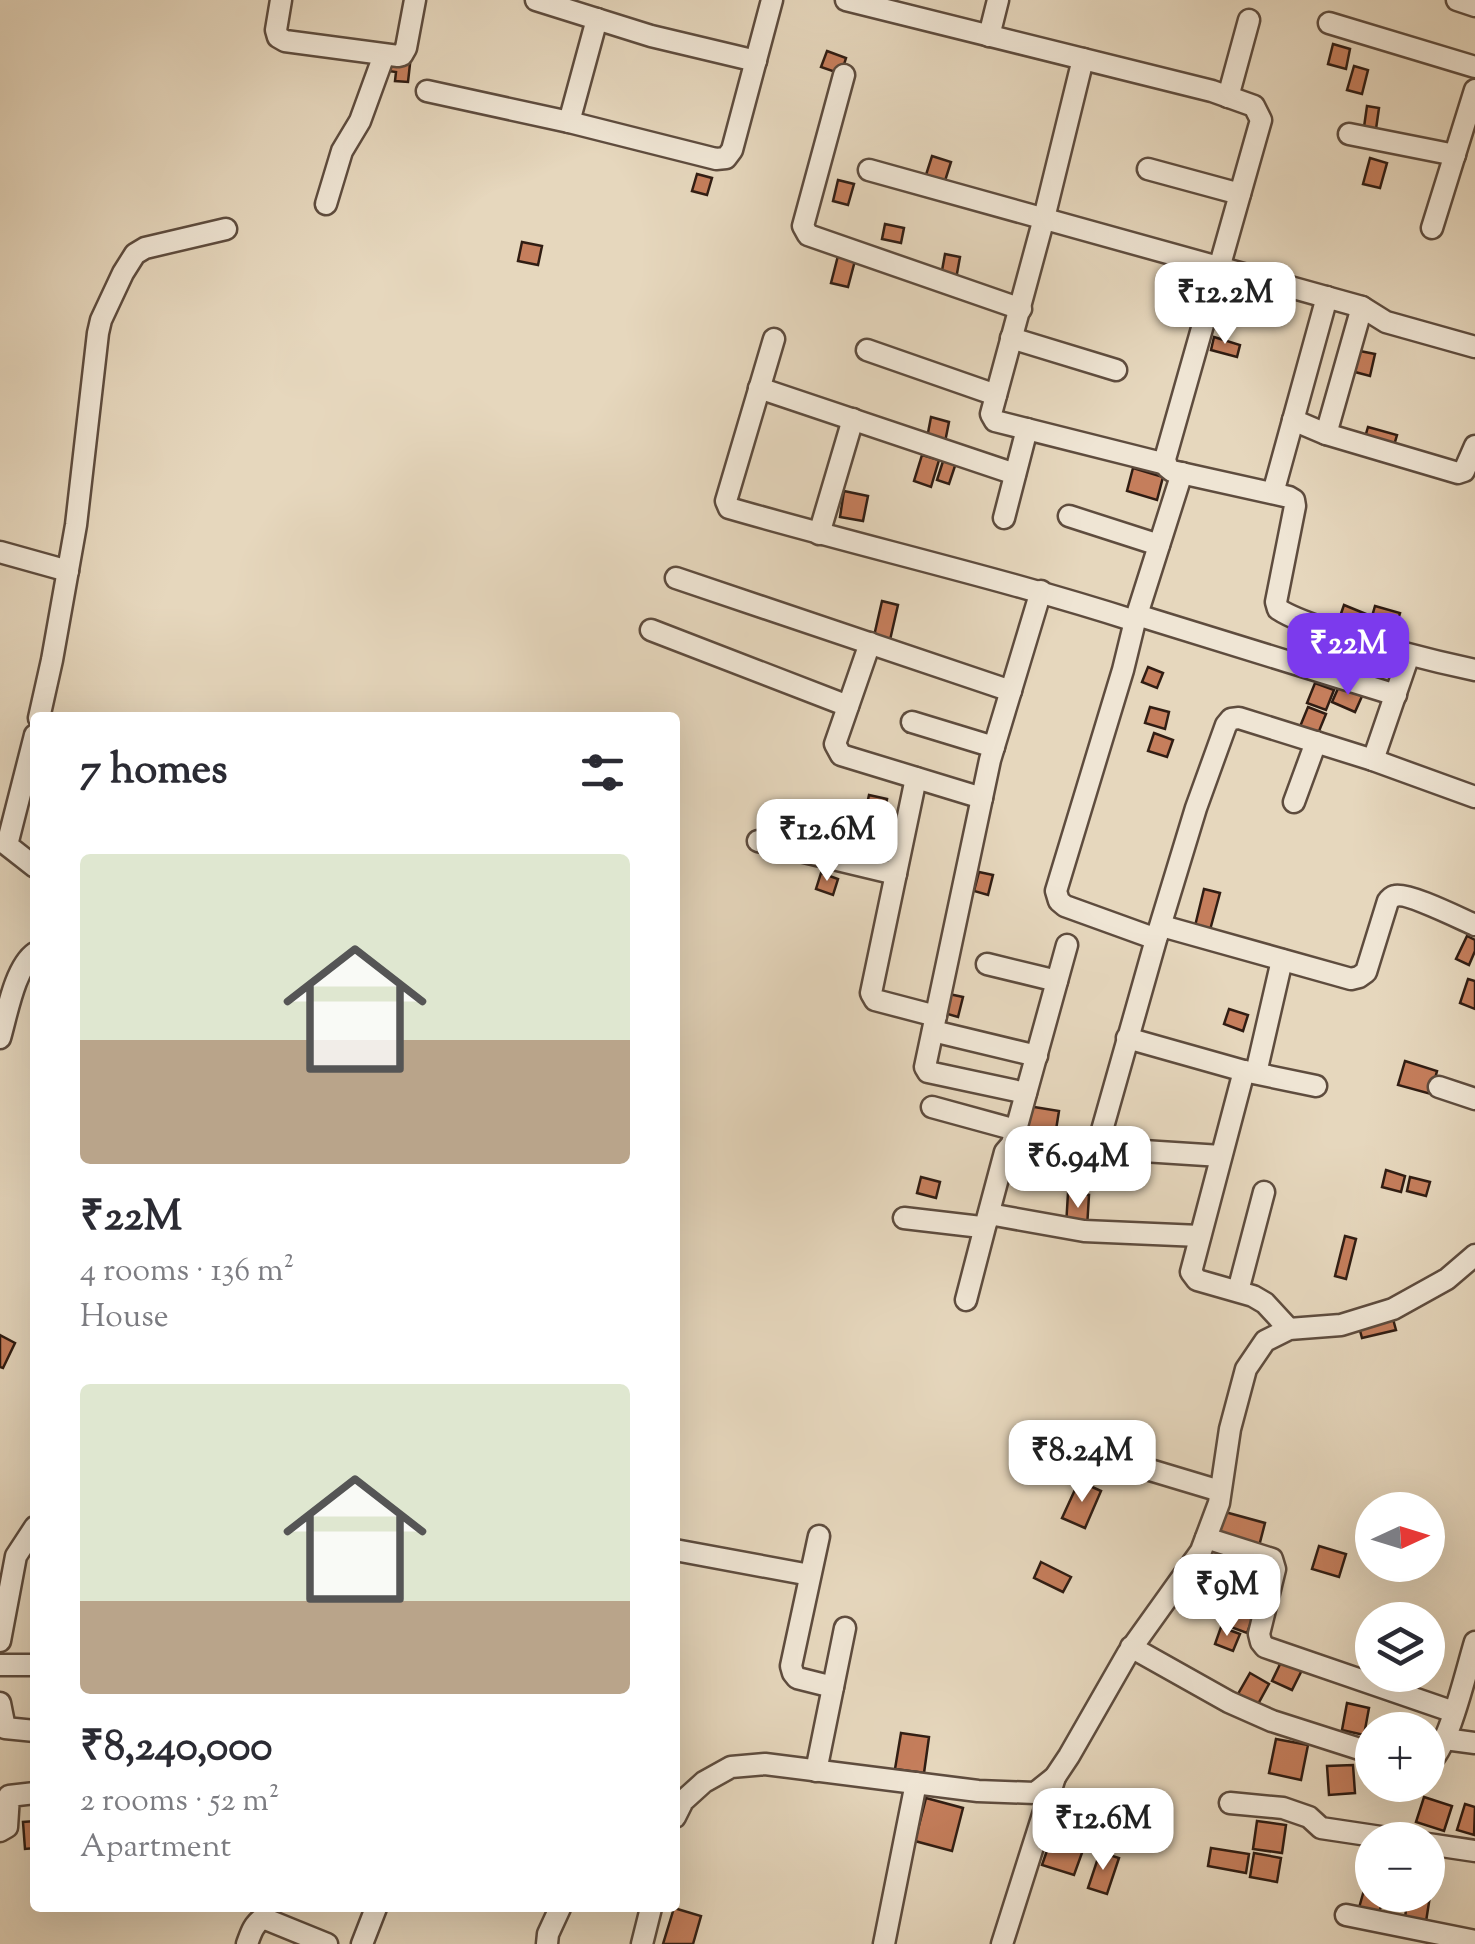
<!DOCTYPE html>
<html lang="en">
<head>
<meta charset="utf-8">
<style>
  :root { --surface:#fff; --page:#f7f7f7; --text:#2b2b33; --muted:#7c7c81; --accent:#7c3aed }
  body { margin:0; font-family:"Sorts Mill Goudy",serif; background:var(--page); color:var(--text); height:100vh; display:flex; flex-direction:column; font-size:38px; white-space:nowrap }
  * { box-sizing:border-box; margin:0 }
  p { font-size:32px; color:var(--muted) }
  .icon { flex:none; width:55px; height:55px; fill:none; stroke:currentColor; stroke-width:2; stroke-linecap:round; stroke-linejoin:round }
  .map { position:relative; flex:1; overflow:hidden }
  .drawer { position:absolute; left:30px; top:712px; width:650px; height:1200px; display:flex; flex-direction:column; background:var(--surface); border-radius:10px; box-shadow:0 10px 40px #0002 }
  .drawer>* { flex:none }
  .needle { width:65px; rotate:86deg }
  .fabs { position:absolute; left:1355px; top:1492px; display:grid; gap:20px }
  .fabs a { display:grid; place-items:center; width:90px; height:90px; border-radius:50%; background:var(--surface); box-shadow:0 10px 40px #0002; font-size:50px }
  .price { position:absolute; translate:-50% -85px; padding:0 22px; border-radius:20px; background:#fff; color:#222; font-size:32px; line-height:65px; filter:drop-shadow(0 2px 5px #0008) }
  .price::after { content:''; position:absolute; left:50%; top:60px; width:30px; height:22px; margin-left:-15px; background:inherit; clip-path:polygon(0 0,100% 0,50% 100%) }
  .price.current { background:var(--accent); color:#fff }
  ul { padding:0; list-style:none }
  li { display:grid; align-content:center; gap:20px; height:530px; padding:0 50px }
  li span { display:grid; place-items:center; height:310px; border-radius:10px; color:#555 }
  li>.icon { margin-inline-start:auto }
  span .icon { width:180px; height:180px; fill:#fffc; stroke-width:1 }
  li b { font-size:42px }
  h2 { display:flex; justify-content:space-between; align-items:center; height:120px; padding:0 50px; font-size:42px }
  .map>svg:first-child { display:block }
  .building { fill:#c57e5c; stroke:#301d13; stroke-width:2.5 }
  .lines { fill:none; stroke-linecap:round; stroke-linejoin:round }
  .minor-casing { stroke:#5e4c3e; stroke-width:25 }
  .minor { stroke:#efe5d4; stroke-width:20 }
</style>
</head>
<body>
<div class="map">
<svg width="1475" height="1944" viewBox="0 0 1475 1944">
  <rect width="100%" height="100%" fill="#e6d7bd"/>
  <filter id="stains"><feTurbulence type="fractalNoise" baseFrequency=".002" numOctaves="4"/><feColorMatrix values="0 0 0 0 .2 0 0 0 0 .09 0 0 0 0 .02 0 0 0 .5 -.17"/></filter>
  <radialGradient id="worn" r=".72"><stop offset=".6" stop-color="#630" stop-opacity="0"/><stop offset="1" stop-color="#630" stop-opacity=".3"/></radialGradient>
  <g class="building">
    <path d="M1333,44L1350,49L1346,69L1328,64Z"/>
    <path d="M827,51L846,58L841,74L821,67Z"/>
    <path d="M382,61L410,64L408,82L395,81L396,72L381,70Z"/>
    <path d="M1354,66L1368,70L1362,94L1347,90Z"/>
    <path d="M1367,106L1379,108L1375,136L1363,134Z"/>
    <path d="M932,156L951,162L944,184L925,178Z"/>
    <path d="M1370,158L1387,163L1380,188L1363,184Z"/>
    <path d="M697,174L712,178L707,195L692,191Z"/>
    <path d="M838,180L854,184L848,205L833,201Z"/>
    <path d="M885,224L904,228L901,243L882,239Z"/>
    <path d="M522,242L542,246L538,265L518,261Z"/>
    <path d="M840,248L857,253L848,287L831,283Z"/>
    <path d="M945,254L960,257L956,279L941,276Z"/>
    <path d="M1214,337L1240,345L1237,357L1211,350Z"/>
    <path d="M1360,351L1375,354L1370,376L1355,372Z"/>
    <path d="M931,417L949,422L945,442L927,438Z"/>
    <path d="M1368,427L1397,435L1392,452L1363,444Z"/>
    <path d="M922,455L939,460L931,487L914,481Z"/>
    <path d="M945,455L957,460L949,484L937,480Z"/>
    <path d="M1133,468L1163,477L1157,500L1127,491Z"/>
    <path d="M844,491L868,496L863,521L840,517Z"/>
    <path d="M882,601L898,605L890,640L874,636Z"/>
    <path d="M1344,605L1371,616L1364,635L1337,625Z"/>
    <path d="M1375,606L1400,613L1390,648L1365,641Z"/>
    <path d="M1352,652L1369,660L1362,675L1345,667Z"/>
    <path d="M1148,667L1163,673L1157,688L1142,682Z"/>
    <path d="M1315,683L1334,690L1326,710L1307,703Z"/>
    <path d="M1340,684L1363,694L1355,712L1332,702Z"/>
    <path d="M1150,707L1169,712L1165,729L1145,723Z"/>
    <path d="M1308,707L1326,714L1317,736L1299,729Z"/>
    <path d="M1154,733L1173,740L1167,757L1148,751Z"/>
    <path d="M869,795L887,799L883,822L864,818Z"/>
    <path d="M979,872L993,875L988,895L974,891Z"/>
    <path d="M821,873L838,879L833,895L816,889Z"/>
    <path d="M1204,889L1220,893L1210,930L1195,926Z"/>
    <path d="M1467,936L1475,940V951L1469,965L1456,959Z"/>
    <path d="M1468,979L1475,981V1009L1460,1003Z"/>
    <path d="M949,994L963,997L958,1017L944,1013Z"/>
    <path d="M1229,1009L1248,1015L1243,1031L1224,1024Z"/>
    <path d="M1405,1061L1437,1071L1431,1094L1398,1085Z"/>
    <path d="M1028,1106L1059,1111L1055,1136L1024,1131Z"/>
    <path d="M1073,1151L1097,1154L1093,1186L1070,1183Z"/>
    <path d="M1386,1170L1405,1176L1401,1192L1382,1187Z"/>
    <path d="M921,1177L940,1182L936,1198L917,1193Z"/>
    <path d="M1410,1177L1430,1182L1426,1196L1407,1191Z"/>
    <path d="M1068,1193L1089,1195L1087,1228L1066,1226Z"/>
    <path d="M1345,1236L1356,1239L1346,1279L1335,1276Z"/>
    <path d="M1393,1319L1396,1330L1362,1338L1359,1327Z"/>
    <path d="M0,1335L15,1343L3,1368L0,1367Z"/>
    <path d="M1079,1481L1101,1491L1085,1528L1062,1518Z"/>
    <path d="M1225,1512L1265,1523L1258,1550L1218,1539Z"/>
    <path d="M1319,1546L1346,1554L1339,1577L1312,1569Z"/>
    <path d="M1041,1562L1071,1577L1063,1592L1034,1578Z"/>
    <path d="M1227,1605L1254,1615L1247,1633L1220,1623Z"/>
    <path d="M1221,1627L1240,1634L1233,1651L1215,1644Z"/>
    <path d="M1283,1658L1303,1668L1292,1690L1272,1681Z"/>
    <path d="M1250,1673L1269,1684L1258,1704L1238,1694Z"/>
    <path d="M1347,1703L1369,1708L1364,1735L1342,1730Z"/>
    <path d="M901,1733L929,1737L924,1773L895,1769Z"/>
    <path d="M1276,1739L1308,1745L1301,1780L1269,1773Z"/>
    <path d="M1353,1765L1355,1793L1329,1795L1327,1766Z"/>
    <path d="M1424,1797L1452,1806L1444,1831L1416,1822Z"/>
    <path d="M926,1798L963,1808L952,1851L915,1841Z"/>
    <path d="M1465,1804L1475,1807L1474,1835L1457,1830Z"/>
    <path d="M1098,1814L1119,1818L1114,1848L1093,1844Z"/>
    <path d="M35,1821V1848L25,1849L23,1822Z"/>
    <path d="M1257,1821L1286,1825L1282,1853L1253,1849Z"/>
    <path d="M1051,1839L1083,1850L1074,1875L1042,1865Z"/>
    <path d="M1211,1848L1249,1854L1246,1873L1208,1866Z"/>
    <path d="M1100,1852L1119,1858L1107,1894L1088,1888Z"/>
    <path d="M1254,1853L1281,1858L1277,1882L1250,1877Z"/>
    <path d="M1366,1883L1372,1885V1895H1384L1377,1920L1357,1915Z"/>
    <path d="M1408,1895L1430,1896L1425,1928L1404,1925Z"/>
    <path d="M674,1908L701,1916L693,1944H663Z"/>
  </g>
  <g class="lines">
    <g class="minor-casing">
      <g id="minor">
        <path d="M281,0L276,30L278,37L285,41L398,56L402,55L406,48L415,0"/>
        <path d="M536,0L651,36L756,61"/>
        <path d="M846,0L1212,91L1254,106L1261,120L1165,459L1167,467L1172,471L1289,497L1294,500L1295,506L1276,602L1278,609C1295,620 1317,626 1337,633C1382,648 1428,660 1475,670"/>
        <path d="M1457,0L1475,6"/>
        <path d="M1329,23L1475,67"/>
        <path d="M989,36L998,0"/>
        <path d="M1083,59L1044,218L991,414L995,421L1166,464"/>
        <path d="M844,75L803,226L808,235L1021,309"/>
        <path d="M427,91L569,122L716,159L726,158L732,150L772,0"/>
        <path d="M1228,97L1249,20"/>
        <path d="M569,122L597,19"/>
        <path d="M1349,134L1455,155"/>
        <path d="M1148,169L1240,194"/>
        <path d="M869,170L1362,307L1386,322L1475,347"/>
        <path d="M326,204L342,151L360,121L384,55"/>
        <path d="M1432,228L1475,90"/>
        <path d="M1011,338L1116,370"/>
        <path d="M774,339L726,501L729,508C864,547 1001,578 1135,621L1123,670L1056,891L1059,901L1065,906L1148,936H1157L1196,808L1226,725L1231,719L1239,718L1373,760L1475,797"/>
        <path d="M867,350L996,395"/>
        <path d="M759,388L1015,474"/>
        <path d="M1293,420L1326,434L1458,473L1464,471L1475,446"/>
        <path d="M1326,434L1362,307"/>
        <path d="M1273,493L1327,297"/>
        <path d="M1069,516L1159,545"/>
        <path d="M1004,518L1027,429"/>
        <path d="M819,534L853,419"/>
        <path d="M0,552L68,571"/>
        <path d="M676,578L1011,691"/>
        <path d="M1137,615L1396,695"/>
        <path d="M1135,621L1182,473"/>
        <path d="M651,630L848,706"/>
        <path d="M870,643L835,744L841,755L982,798"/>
        <path d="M39,718L52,660L76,525L98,333L101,320L123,273L135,254L145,248L226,229"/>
        <path d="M912,722L994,747"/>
        <path d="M35,735L7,845L35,867"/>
        <path d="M1373,760L1409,655"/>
        <path d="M916,778L871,993L875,1000L936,1016"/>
        <path d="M1294,802L1316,742"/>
        <path d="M758,841L896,874"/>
        <path d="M1162,926L1351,979L1359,977L1366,972L1388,901C1390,899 1392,896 1395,896C1407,892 1461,919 1475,925"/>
        <path d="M987,964L1057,981"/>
        <path d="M933,1031L1037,1056"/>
        <path d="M0,1038C7,1014 15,967 35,953"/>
        <path d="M1127,1038L1244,1071L1316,1086"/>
        <path d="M1244,1071L1191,1272L1197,1280L1253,1296L1265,1303L1289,1329"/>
        <path d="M1256,1073L1282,960"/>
        <path d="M1439,1087L1475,1099"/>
        <path d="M1026,1093L928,1072L925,1067L990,760L1041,591"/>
        <path d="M932,1107L1016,1130"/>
        <path d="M1012,1144L1067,945"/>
        <path d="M1097,1148L1221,1156"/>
        <path d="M989,1214L1084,1231L1200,1236"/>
        <path d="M904,1218L981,1227L986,1223L1005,1152L1012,1144L1022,1143L1093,1150L1097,1148L1157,936"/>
        <path d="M1238,1291L1264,1192"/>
        <path d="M966,1300L986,1223"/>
        <path d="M1100,1455L1220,1491"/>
        <path d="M819,1536L791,1666L793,1673L797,1678L833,1687"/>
        <path d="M1206,1538L1272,1559L1275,1569L1259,1634L1261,1642L1265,1647L1454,1712"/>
        <path d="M675,1550L810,1575"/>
        <path d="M0,1641L16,1556L35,1527"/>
        <path d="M1131,1647L1229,1702L1272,1721L1372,1753"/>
        <path d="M0,1665H35"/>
        <path d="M0,1703L5,1728L35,1731"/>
        <path d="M1445,1739L1475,1743"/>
        <path d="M1428,1764C1449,1748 1466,1671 1475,1642"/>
        <path d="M816,1771L845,1628"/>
        <path d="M1230,1803L1283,1808L1309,1817L1321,1828L1401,1840"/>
        <path d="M675,1817L683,1801L704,1782L731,1767L765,1764L978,1791L1035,1793L1055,1777L1069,1756L1128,1653L1201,1551L1219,1503L1230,1429L1246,1369L1265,1341L1289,1329L1341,1325L1393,1309L1447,1279L1475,1255"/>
        <path d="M0,1831L7,1827L9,1796L35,1793"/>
        <path d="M1428,1844L1475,1851"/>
        <path d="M1346,1915L1475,1941"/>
        <path d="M247,1944C251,1933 253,1925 263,1918L327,1944"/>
        <path d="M362,1944L376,1908"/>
        <path d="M547,1944L548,1934L560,1908"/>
        <path d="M642,1944L651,1908"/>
        <path d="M884,1944L916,1783"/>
        <path d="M1002,1944L1055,1777"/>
      </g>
    </g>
    <use href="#minor" class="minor"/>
  </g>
  <rect width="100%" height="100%" filter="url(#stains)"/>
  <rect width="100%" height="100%" fill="url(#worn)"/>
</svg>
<div class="fabs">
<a><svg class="needle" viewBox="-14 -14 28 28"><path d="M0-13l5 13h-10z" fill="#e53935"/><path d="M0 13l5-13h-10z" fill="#7c7c81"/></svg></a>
<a><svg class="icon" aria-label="layers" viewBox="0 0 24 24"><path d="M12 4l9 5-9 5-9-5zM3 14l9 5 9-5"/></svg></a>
<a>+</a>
<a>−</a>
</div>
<b class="price" style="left:1225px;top:347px">₹12.2M</b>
<b class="price current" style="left:1348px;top:698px">₹22M</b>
<b class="price" style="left:827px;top:884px">₹12.6M</b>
<b class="price" style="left:1078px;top:1211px">₹6.94M</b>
<b class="price" style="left:1082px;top:1505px">₹8.24M</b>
<b class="price" style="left:1227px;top:1639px">₹9M</b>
<b class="price" style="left:1103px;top:1873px">₹12.6M</b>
<section class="drawer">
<h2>7 homes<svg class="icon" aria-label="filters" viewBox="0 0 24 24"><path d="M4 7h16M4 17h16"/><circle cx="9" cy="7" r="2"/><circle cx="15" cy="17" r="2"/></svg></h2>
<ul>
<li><span style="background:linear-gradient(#dfe7d0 60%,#b9a48a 0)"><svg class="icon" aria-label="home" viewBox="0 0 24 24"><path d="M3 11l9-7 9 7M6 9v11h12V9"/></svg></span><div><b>₹22M</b><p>4 rooms · 136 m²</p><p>House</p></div></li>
<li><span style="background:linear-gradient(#dfe7d0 70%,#b9a48a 0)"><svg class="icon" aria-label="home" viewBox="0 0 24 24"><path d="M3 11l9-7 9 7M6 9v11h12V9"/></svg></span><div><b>₹8,240,000</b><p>2 rooms · 52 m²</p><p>Apartment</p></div></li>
</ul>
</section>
</div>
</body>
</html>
